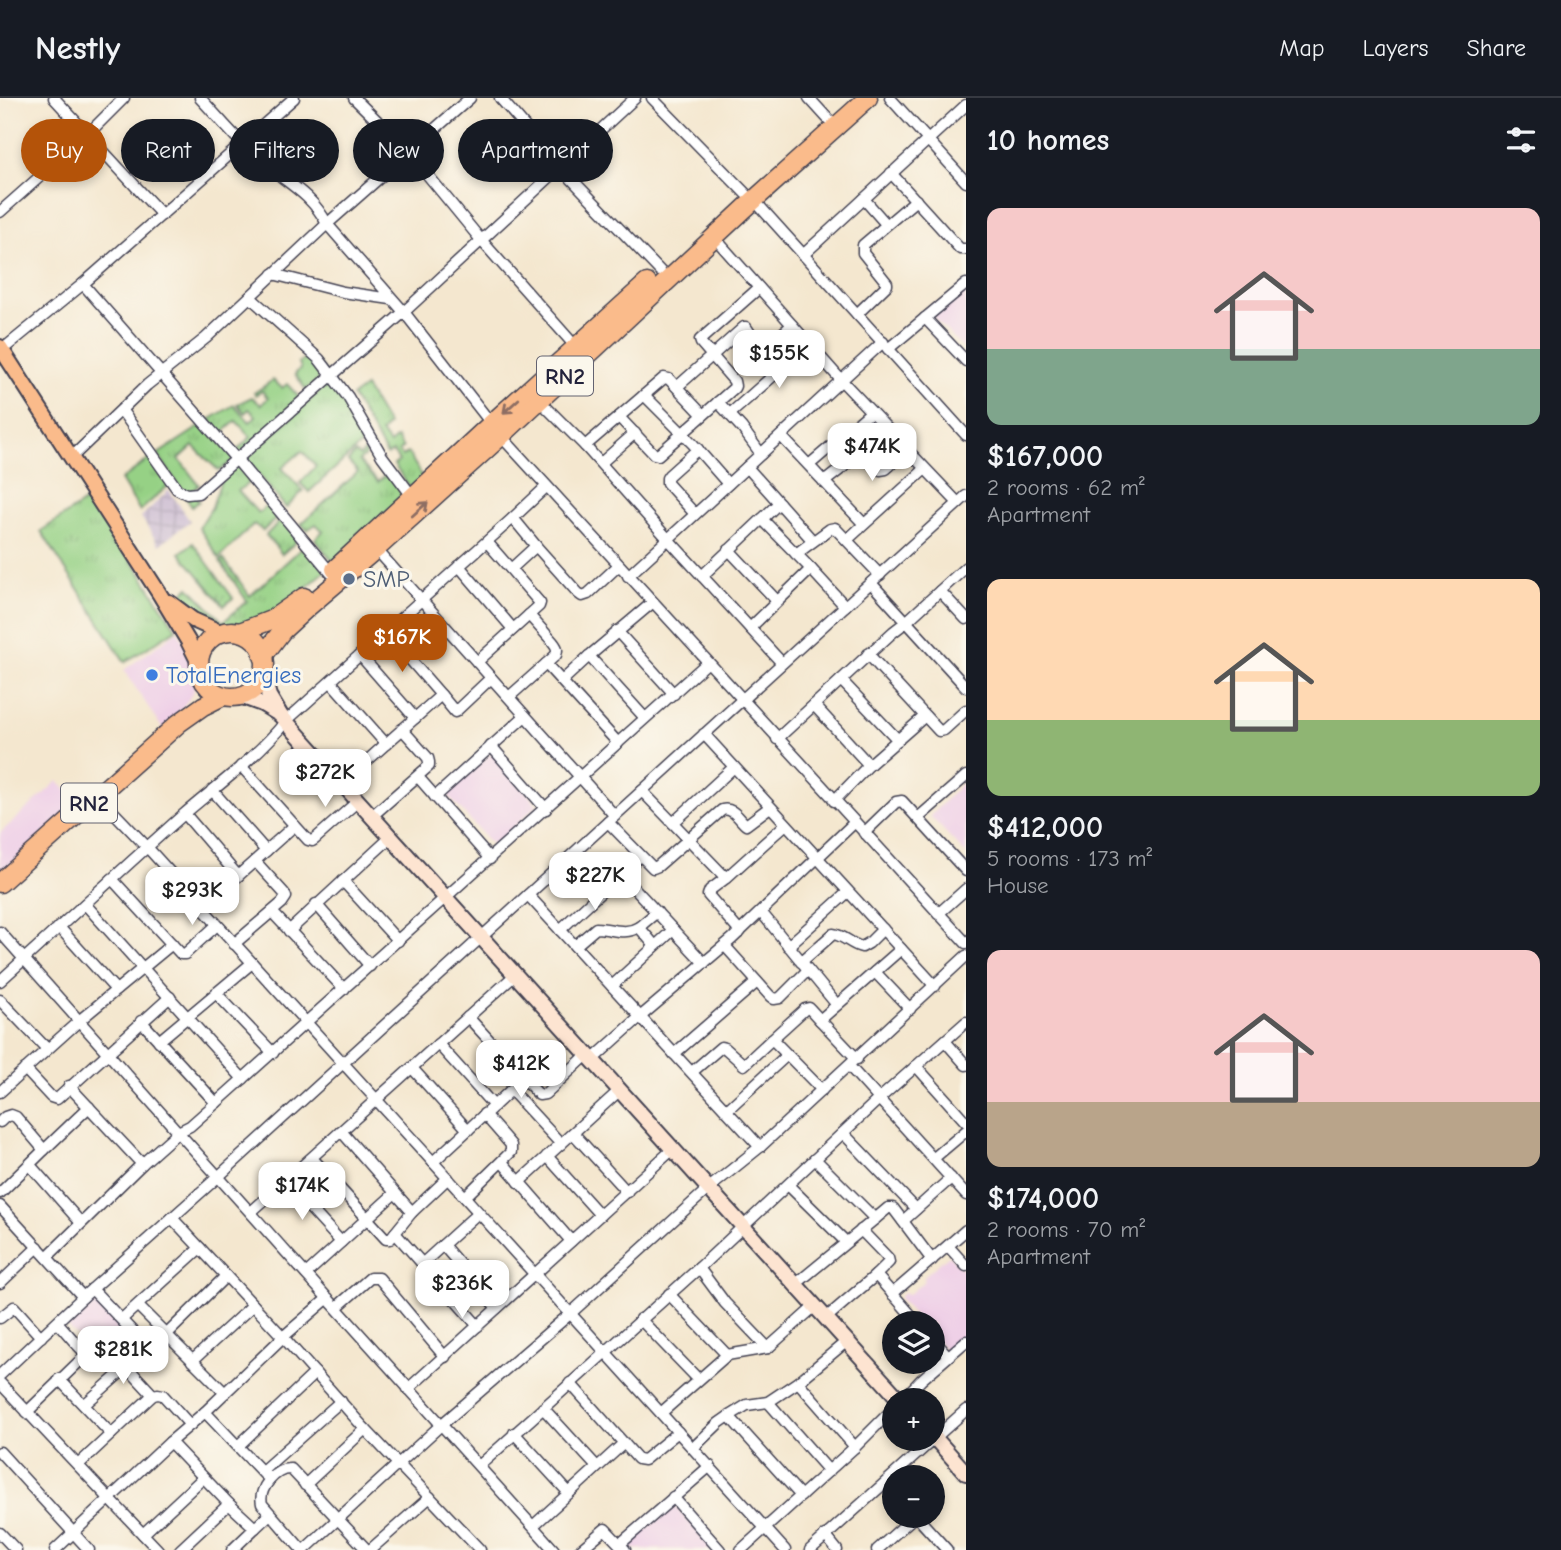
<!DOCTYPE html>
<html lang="en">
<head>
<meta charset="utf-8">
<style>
  :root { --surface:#171b24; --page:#242831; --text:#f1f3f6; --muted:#9ea1a6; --line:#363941; --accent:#b45309 }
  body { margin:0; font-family:"Comic Neue",sans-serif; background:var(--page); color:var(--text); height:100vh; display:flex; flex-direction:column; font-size:26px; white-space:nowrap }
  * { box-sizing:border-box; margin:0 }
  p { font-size:23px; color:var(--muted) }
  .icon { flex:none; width:38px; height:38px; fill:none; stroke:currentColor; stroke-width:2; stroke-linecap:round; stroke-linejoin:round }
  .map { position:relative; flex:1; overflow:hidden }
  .panel { display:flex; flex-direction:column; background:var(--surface); width:595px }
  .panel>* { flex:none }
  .top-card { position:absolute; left:21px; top:21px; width:665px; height:63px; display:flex; gap:14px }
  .buttons { position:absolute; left:882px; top:1213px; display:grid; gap:14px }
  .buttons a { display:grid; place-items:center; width:63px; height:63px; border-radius:50%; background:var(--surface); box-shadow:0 4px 10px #0003; font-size:35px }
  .price { position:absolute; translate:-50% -60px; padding:0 16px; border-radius:14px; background:#fff; color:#222; font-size:23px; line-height:46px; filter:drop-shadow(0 2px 4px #0008) }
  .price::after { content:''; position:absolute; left:50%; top:42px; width:21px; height:16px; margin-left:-10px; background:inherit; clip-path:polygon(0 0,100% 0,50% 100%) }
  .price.on { background:var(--accent); color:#fff }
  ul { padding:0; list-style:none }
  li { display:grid; align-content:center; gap:14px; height:371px; padding:0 21px }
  li span { display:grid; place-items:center; height:217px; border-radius:14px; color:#555 }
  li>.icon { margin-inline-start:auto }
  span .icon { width:126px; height:126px; fill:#fffc; stroke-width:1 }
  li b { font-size:30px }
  h2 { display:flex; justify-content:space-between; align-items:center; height:84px; padding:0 21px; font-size:30px }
  .chip { padding:0 24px; border-radius:32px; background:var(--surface); box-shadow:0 4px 10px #0003; font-size:24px; line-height:63px }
  .chip.on { background:var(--accent); color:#fff }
  header { display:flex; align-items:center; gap:42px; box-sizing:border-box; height:98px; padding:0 35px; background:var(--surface); border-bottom:2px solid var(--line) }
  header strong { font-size:33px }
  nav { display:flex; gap:38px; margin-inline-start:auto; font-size:24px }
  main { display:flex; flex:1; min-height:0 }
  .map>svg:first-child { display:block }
  .built { fill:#efd0e7 }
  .industrial { fill:url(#industrial-grid) }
  .grass { fill:url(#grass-tufts); stroke:#5c7a60; stroke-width:2 }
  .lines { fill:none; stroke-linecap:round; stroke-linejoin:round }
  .street-casing { stroke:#424051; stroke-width:13 }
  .secondary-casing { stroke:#424051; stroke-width:18 }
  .primary-casing { stroke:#424051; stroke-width:18 }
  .highway-casing { stroke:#424051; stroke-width:21 }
  .street { stroke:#fff; stroke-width:10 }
  .secondary { stroke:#fde4d1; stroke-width:14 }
  .primary { stroke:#fabb8b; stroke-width:14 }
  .highway { stroke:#fabb8b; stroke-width:18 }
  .oneway { stroke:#8e6e63 }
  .service-dot { fill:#5c6f8a; stroke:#fbf7ec; stroke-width:2.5 }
  .shop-dot { fill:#3f7fe0; stroke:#fbf7ec; stroke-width:2.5 }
  .labels { text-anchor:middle; stroke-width:6; stroke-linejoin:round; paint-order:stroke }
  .shield { fill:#fbf7ec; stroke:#636270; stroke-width:2 }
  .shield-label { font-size:23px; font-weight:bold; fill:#22223b }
  .service-label { font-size:24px; fill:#4e5e75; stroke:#fbf7ec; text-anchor:start }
  .shop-label { font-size:24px; fill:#366cbe; stroke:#fbf7ec; text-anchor:start }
</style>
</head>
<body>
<header>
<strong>Nestly</strong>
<nav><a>Map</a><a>Layers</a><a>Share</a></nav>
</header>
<main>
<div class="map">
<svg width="966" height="1452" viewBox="0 0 966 1452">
  <defs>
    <pattern id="industrial-grid" width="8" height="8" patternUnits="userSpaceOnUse" patternTransform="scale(1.75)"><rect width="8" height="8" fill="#cdbed3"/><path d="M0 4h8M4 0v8" fill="none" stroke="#b0a3b6"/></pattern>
    <pattern id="grass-tufts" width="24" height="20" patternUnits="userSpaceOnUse" patternTransform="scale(1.75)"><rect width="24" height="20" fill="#96d185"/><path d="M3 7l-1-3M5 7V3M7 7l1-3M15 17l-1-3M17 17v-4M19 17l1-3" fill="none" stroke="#81b374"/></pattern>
  </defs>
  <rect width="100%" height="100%" fill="#fbf7ec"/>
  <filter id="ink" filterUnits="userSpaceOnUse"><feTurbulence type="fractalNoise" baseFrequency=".0143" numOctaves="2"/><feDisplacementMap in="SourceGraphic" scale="14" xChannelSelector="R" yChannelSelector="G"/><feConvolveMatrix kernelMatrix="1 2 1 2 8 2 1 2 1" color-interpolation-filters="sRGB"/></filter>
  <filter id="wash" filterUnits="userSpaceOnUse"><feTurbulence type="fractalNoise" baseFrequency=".00686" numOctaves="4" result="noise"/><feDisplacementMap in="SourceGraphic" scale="28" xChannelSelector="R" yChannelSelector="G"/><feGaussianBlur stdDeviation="1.57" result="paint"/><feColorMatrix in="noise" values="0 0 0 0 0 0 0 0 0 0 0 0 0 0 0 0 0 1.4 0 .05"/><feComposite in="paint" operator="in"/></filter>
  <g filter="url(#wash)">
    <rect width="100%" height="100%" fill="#f4e7cf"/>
    <g class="built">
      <path d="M966,191V253L932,218Z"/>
      <path d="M178,533L195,566L197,578L193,594L188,602L164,633L124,572Z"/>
      <path d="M493,654L537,707L493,748L446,695Z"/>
      <path d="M966,681V756L930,718Z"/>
      <path d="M58,683L79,705L0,778V735Z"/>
      <path d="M949,1157L966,1176V1241L949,1256L933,1238V1225H921L899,1200L903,1195L909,1196L923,1184L925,1177Z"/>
      <path d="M94,1200L130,1237L102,1264L66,1227Z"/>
      <path d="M675,1408L716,1452L621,1451Z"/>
    </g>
    <path class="industrial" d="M169,392L190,423L159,447L141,419Z"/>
    <g class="grass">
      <path d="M310,257L327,275L306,292L295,276L301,270L299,265Z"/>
      <path d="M273,282L282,290L287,286L300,300L241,356L237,352L251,339L236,323L221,336L209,322L234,307L250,324L256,318L249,311L245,315L237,306L252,299L261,307L268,300L262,293L256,297L254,295Z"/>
      <path d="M331,282L368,340L309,394L300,385L316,368L302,353L282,370L303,393L286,410L246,361Z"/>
      <path d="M365,289L388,327L381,335L390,346L397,340L403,350L399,353L402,358L408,355L424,381L411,391L394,367L399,363L393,354L387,357L352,298Z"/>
      <path d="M204,326L235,361L219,373L193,348L179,361L199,387L193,393L199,403L192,409L158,356Z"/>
      <path d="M372,347L374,350L359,363L378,384L388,375L406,397L334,465L315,441L323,433L316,426L307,432L301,426L358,374L348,363L355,355L360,358Z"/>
      <path d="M153,358L170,386L140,413L121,382Z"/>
      <path d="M238,366L251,383L238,393L258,415L271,405L281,416L263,433L254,426L219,460L199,430L212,409L221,382Z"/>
      <path d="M92,399L176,531L125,564L41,433Z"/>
      <path d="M284,419L298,435L295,445L282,456L266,437Z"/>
      <path d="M193,445L233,500L224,508L180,455Z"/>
      <path d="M307,445L328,471C302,492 258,537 223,530C211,527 187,510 175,504L189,489L223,524L247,503L220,463L223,460L250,498Z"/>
    </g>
  </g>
  <g filter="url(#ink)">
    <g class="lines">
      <g class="street-casing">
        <g id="street">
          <path d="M54,0L162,117"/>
          <path d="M200,0C220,21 238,44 261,63C286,84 312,96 327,126L404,214L501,338L966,845"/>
          <path d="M354,0L408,53L481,142L576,249"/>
          <path d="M500,0L560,69L660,173"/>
          <path d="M652,0L746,96"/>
          <path d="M809,0L829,22"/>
          <path d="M890,0L966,84"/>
          <path d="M891,75L960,151H966"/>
          <path d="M864,101L886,126"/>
          <path d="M754,102L966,337"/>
          <path d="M0,114L88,36L124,0"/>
          <path d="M714,139L841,282L958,405"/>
          <path d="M803,157L966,7"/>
          <path d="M273,176L343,194L391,201"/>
          <path d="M83,186L237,362L331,475"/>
          <path d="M250,199L319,261L348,299L382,358L412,398"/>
          <path d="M857,216L887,187V185L863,155V147L916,102"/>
          <path d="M925,220L966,263"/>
          <path d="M888,251L966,186"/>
          <path d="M2,252L83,186L294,0"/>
          <path d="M677,289L744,229H746L754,241L763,249L768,248L792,227"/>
          <path d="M644,297L693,346L728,386"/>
          <path d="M539,302L585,348"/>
          <path d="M718,304L742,330L761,356"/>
          <path d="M122,313L177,391L187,396L198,395L404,214L635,0"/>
          <path d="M730,316L809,246"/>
          <path d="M703,317L669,281L664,280L585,348L668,441L782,565"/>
          <path d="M619,319L654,356L658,357L734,290L735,288L734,283L701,245L700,242L759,190"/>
          <path d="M781,338L863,425"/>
          <path d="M843,338L860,356L880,372L886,371L907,352"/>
          <path d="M72,359L147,287L206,240L327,126L470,0"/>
          <path d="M601,365L635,335"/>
          <path d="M809,367L871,314"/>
          <path d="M747,369L813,443"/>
          <path d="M824,384L860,356"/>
          <path d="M695,416L667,385V380L669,377L698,351"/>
          <path d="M513,420L536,448"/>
          <path d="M762,421L811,471L845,508"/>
          <path d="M847,442L925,371"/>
          <path d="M376,451L615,718"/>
          <path d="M729,452L777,503"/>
          <path d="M796,456L830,431L835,430L880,477"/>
          <path d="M459,468L513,531"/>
          <path d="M511,471L536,448L578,495L582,498L588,496L618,468"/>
          <path d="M628,478L883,244"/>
          <path d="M702,478L779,405"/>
          <path d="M871,485L966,589"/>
          <path d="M940,493L966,521"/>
          <path d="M750,530L811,471"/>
          <path d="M617,533L674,596"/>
          <path d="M386,534L441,597"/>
          <path d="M868,556L939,633L944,632L966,612"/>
          <path d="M360,557L415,620"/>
          <path d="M477,564L539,508L540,505L487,444"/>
          <path d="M546,566L618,645"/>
          <path d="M841,582L898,642"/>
          <path d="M562,583L589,558"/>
          <path d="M331,584L386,646"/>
          <path d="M509,599L556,557C558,551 557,549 553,544L529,517"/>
          <path d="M814,607L869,667"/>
          <path d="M645,620L589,558L652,505"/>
          <path d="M704,636L935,888"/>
          <path d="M777,641L893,534L906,524L966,469"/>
          <path d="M491,648L546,711"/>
          <path d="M241,668L308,742L312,743L315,741L358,703"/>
          <path d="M418,679L490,761"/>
          <path d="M342,685L441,597L455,614L491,580"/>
          <path d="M212,692L266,753"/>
          <path d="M642,693L673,725L734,669"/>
          <path d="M98,698L147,749L785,1452"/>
          <path d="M435,699L525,618"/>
          <path d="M834,703L869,667L925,618"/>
          <path d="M185,716L238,778"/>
          <path d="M372,718L429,668V664L428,660L402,631"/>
          <path d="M918,720L966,678"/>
          <path d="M608,724L653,770L658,768L722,712C733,709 739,721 746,727L770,709"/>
          <path d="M673,725L726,780L786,726"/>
          <path d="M864,735L896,704L902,703L966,773"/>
          <path d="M621,776L704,865"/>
          <path d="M726,780L710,792L708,797L740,834"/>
          <path d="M112,781L181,856H185L217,827"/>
          <path d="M343,783L398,843"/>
          <path d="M528,797L760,1049"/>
          <path d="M85,806L243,981"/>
          <path d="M316,806L370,868"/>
          <path d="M202,810L294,728"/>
          <path d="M272,814L344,891"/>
          <path d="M761,814L837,907"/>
          <path d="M938,816L966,791"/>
          <path d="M59,829L116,892"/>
          <path d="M560,832L640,758"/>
          <path d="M289,833L391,739"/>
          <path d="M0,834L178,1034L554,1452"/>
          <path d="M234,846L282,805L286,799L284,795L255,763"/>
          <path d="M575,848L596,830C612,830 624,838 639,829"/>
          <path d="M655,848L639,829L657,814"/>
          <path d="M725,848L770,898L774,901L780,900L808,872"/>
          <path d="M788,848L848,794"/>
          <path d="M801,864L833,836C844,837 851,847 862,849L869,845L883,831"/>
          <path d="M875,874L910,911"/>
          <path d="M0,883C61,828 121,772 183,717C218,687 257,659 286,623L513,420L546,389"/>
          <path d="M612,888L673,832"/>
          <path d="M216,895L273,955"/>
          <path d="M0,902L47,951"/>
          <path d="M468,919L539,997L545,996L588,956"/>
          <path d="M820,922L809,910L805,911L772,941L822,992"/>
          <path d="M141,923L216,1005"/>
          <path d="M159,943L252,865"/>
          <path d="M945,943L966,967"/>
          <path d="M438,946L494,1008"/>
          <path d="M674,956L757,884"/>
          <path d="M857,961L820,922L901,851"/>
          <path d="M592,962L640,919L732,841L854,725"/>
          <path d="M849,968L966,1097"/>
          <path d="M916,968L966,1024"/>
          <path d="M412,970L468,1032"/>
          <path d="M25,971L51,999L57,1001L170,899"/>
          <path d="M692,974L721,949L725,950L744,967L772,941"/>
          <path d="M69,988L142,1066"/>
          <path d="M511,992L561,1046"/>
          <path d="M0,994L80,922L172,846"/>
          <path d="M727,1012L787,957"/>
          <path d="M0,1024L5,1019L11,1017L16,1019L44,1052L0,1095"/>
          <path d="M341,1033L412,1114"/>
          <path d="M573,1035L627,1094"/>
          <path d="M843,1035L916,1111"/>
          <path d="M44,1052L89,1009"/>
          <path d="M547,1058L600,1117L673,1051"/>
          <path d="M312,1060L386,1141H390L412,1114L448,1080"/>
          <path d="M934,1060L966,1033"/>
          <path d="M815,1061L875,1121L888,1110H893L932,1162"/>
          <path d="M433,1064L523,981"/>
          <path d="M502,1064L571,1143"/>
          <path d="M30,1067L81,1125"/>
          <path d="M286,1084L341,1144"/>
          <path d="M519,1084L620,992"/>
          <path d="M788,1087L846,1144"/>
          <path d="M465,1099L511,1054V1047L484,1016"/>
          <path d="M0,1108L83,1199"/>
          <path d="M251,1114L515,877"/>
          <path d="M172,1120L283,1239L365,1331L480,1452"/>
          <path d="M903,1123L951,1080"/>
          <path d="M395,1135L478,1228"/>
          <path d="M443,1147L497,1210"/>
          <path d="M948,1148L966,1168"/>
          <path d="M47,1159L142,1066L178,1034L190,1028L216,1005L707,565"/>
          <path d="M422,1166L478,1115"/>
          <path d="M699,1170L725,1205L768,1250"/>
          <path d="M306,1176L395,1095"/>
          <path d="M876,1177L918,1225"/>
          <path d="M0,1185L38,1149"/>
          <path d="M796,1186L875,1121"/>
          <path d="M669,1196L727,1257"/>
          <path d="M892,1196L966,1132"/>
          <path d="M138,1208L225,1295"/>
          <path d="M337,1209L370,1180H379L445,1259"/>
          <path d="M0,1220L14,1209L41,1239"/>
          <path d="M826,1220L876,1177L889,1164L888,1160L861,1132"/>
          <path d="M122,1221L200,1150"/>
          <path d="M640,1221L698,1281"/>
          <path d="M57,1224C68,1235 89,1265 104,1266L131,1243L133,1240L132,1233L92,1191"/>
          <path d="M166,1237L226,1178"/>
          <path d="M933,1241L948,1258"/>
          <path d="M847,1243L798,1284L855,1349"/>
          <path d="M116,1257L153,1297"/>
          <path d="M192,1263L253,1207"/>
          <path d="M0,1277L83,1199L219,1078L966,398"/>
          <path d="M59,1281L111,1336"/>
          <path d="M0,1285L158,1452"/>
          <path d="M570,1285L638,1361L644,1362L678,1334"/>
          <path d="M408,1291L600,1117"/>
          <path d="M902,1302L921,1282L966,1243"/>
          <path d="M768,1304L829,1373"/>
          <path d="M84,1307L127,1269"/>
          <path d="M543,1310L597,1369"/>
          <path d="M27,1314L87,1256"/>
          <path d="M205,1314L265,1377"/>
          <path d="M661,1315L727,1257L768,1250L815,1208"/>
          <path d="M729,1318L801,1398"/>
          <path d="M514,1335L569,1395"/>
          <path d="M170,1344L229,1406L255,1430L232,1452"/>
          <path d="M238,1348L315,1275"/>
          <path d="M693,1350L719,1325L729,1318L747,1307L768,1304L798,1284"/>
          <path d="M0,1354L89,1452"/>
          <path d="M78,1367L153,1297L158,1296L163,1297L190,1327"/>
          <path d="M479,1368L699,1170L880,1000L966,924"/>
          <path d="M262,1373L341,1303"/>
          <path d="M305,1387L365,1331"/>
          <path d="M673,1399L720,1452"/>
          <path d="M916,1418L947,1452"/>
          <path d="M533,1428L624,1345"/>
          <path d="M255,1430L270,1416"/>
          <path d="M0,1435L16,1452"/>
          <path d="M143,1436L203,1380"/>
          <path d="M825,1437L837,1452"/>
          <path d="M620,1446L710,1368"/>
          <path d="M55,1452L170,1344L205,1314L283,1239L328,1200"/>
          <path d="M180,1452L229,1406"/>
          <path d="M302,1452L262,1406C258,1391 275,1370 291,1371L367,1452"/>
          <path d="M304,1452L441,1327L571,1215L709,1090L760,1049L966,858"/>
          <path d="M370,1452L430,1399"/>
          <path d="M580,1452L605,1431L625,1452"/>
          <path d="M741,1452L855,1349L894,1310"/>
          <path d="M810,1452L966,1312"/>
          <path d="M877,1452L915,1418"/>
        </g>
      </g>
      <g class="secondary-casing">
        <g id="secondary">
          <path d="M263,576L269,598L281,618L900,1302"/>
          <path d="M240,598L262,606L277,615"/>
          <path d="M933,1338L966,1375"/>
        </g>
      </g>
      <g class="primary-casing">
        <g id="primary">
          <path d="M0,249L159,495L188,543L199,565"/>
          <path d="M169,504L193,522L222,535"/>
        </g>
      </g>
      <g class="highway-casing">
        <g id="highway">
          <path d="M335,471L491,326L647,185"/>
          <circle cx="232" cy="566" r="33"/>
          <path d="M240,534L271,522L304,499"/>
          <path d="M263,558L282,533L308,509L376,451L501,338L754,102L868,0"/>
          <path d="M0,785L179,625L203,608L223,598"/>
        </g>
      </g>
      <use href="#street" class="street"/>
      <use href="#secondary" class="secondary"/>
      <use href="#primary" class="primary"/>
      <use href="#highway" class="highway"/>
    </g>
    <defs><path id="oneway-shaft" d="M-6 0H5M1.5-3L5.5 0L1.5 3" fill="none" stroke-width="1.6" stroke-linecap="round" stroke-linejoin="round" transform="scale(1.75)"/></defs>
    <g class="oneway">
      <use href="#oneway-shaft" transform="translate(511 308) rotate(138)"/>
      <use href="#oneway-shaft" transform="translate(420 411) rotate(-42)"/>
    </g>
  </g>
  <circle class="service-dot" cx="349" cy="481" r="7"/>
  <circle class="shop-dot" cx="152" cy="577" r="7"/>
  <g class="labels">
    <g class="shield">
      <rect x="537" y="258.5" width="56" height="39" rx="5"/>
      <rect x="61" y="685.5" width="56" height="39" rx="5"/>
    </g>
    <g class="shield-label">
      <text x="565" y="286">RN2</text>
      <text x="89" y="713">RN2</text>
    </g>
    <g class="service-label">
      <text x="363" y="489">SMP</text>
    </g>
    <g class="shop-label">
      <text x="166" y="585">TotalEnergies</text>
    </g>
  </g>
</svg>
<div class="buttons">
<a><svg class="icon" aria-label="layers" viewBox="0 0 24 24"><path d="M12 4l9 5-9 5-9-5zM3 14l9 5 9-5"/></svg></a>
<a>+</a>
<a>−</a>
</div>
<b class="price" style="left:779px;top:292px">$155K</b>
<b class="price" style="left:872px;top:385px">$474K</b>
<b class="price on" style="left:402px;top:576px">$167K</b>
<b class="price" style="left:325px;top:711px">$272K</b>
<b class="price" style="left:595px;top:814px">$227K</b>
<b class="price" style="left:192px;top:829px">$293K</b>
<b class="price" style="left:521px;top:1002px">$412K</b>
<b class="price" style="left:302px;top:1124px">$174K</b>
<b class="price" style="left:462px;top:1222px">$236K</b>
<b class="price" style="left:123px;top:1288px">$281K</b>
<div class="top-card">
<a class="chip on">Buy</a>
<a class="chip">Rent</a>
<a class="chip">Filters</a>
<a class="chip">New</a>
<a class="chip">Apartment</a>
</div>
</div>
<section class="panel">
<h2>10 homes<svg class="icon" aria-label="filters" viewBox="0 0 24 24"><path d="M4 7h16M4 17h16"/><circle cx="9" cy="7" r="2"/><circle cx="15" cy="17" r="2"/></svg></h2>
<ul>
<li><span style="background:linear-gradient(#f6c9c9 65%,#7fa58c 0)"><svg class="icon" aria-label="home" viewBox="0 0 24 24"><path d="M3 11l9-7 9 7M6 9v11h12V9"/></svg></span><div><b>$167,000</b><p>2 rooms · 62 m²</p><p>Apartment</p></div></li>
<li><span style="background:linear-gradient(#ffd9b3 65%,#8fb573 0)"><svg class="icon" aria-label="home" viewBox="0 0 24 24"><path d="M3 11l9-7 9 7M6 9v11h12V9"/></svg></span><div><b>$412,000</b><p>5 rooms · 173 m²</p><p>House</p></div></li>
<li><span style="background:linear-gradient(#f6c9c9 70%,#b9a48a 0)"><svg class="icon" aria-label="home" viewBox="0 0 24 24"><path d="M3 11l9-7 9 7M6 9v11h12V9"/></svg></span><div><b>$174,000</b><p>2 rooms · 70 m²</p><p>Apartment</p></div></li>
</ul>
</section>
</main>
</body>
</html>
